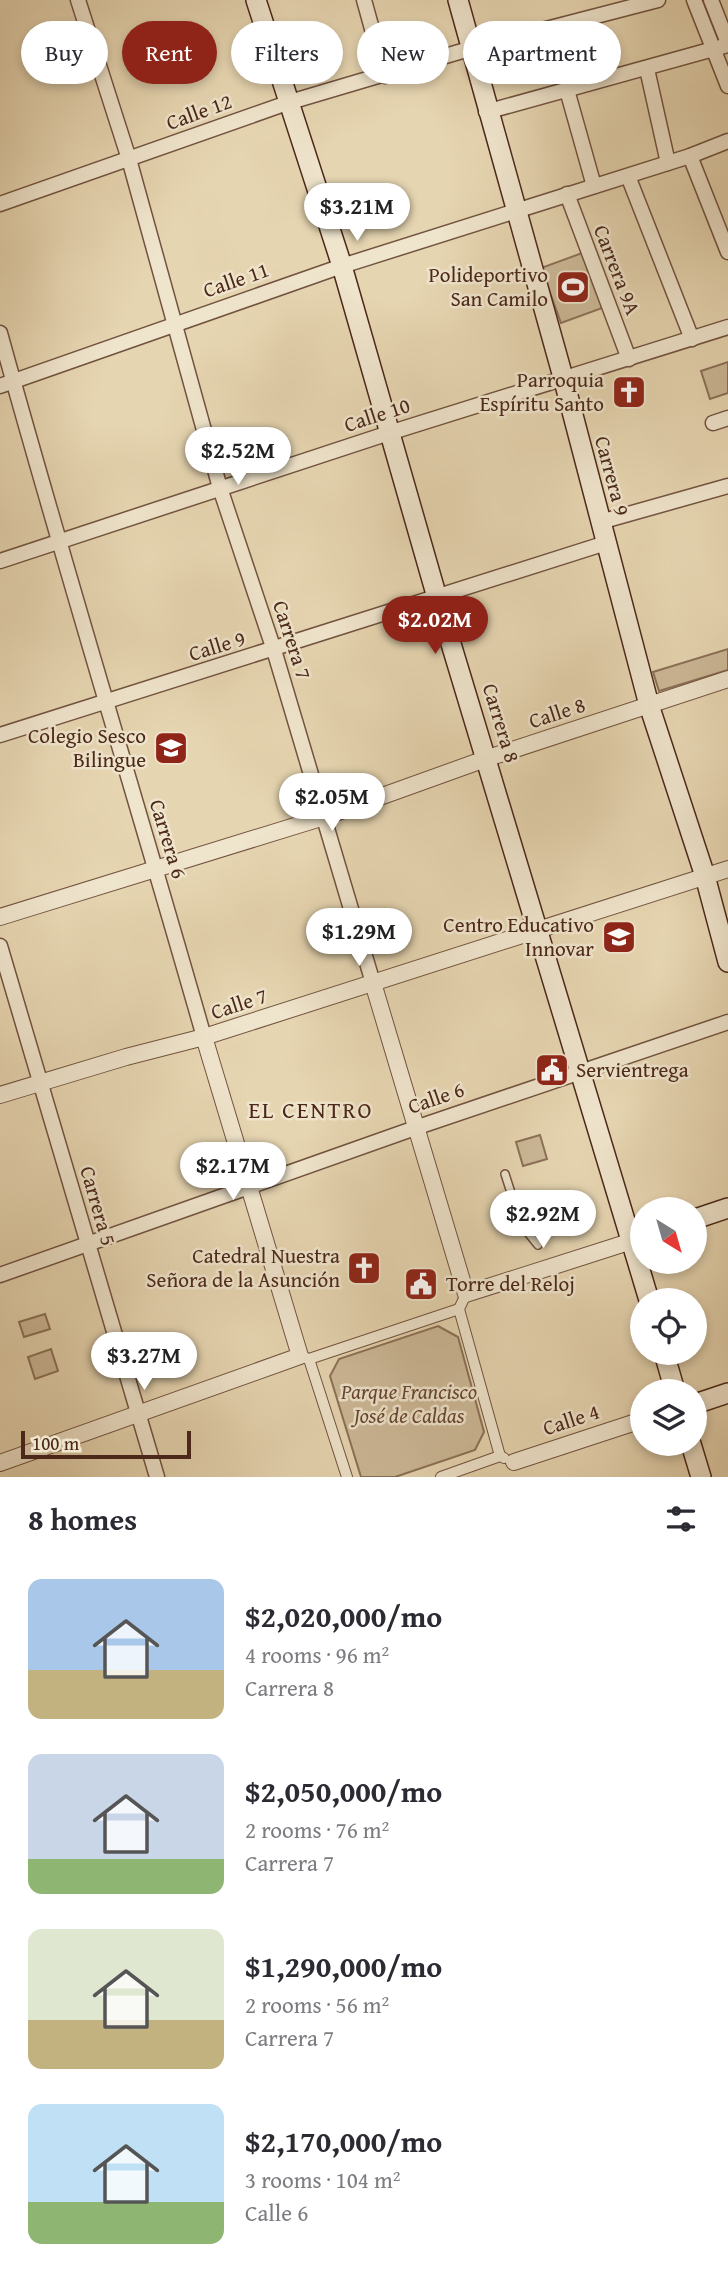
<!DOCTYPE html>
<html lang="en">
<head>
<meta charset="utf-8">
<style>
  :root { --surface:#fff; --page:#f7f7f7; --text:#2b2b33; --muted:#7c7c81; --accent:#8f2418 }
  body { margin:0; font-family:"Gentium Book Plus",serif; background:var(--page); color:var(--text); height:100vh; display:flex; flex-direction:column; font-size:26px; white-space:nowrap }
  * { box-sizing:border-box; margin:0 }
  p { font-size:23px; color:var(--muted) }
  .icon { flex:none; width:38px; height:38px; fill:none; stroke:currentColor; stroke-width:2; stroke-linecap:round; stroke-linejoin:round }
  .map { position:relative; height:1477px; overflow:hidden }
  .panel { display:flex; flex-direction:column; background:var(--surface); flex:1 }
  .panel>* { flex:none }
  .hud { position:absolute; left:21px; top:21px; width:686px; height:63px; display:flex; gap:14px }
  .needle { width:46px; rotate:143deg }
  .controls { position:absolute; left:630px; top:1197px; display:grid; gap:14px }
  .controls a { display:grid; place-items:center; width:77px; height:77px; border-radius:50%; background:var(--surface); box-shadow:0 4px 10px #0003; font-size:35px }
  .scale { position:absolute; left:21px; bottom:18px; width:170px; box-sizing:border-box; padding-left:7px; border:4px solid #4b2819; border-top:0; font-size:19px; line-height:24px; white-space:nowrap; color:#4b2819; -webkit-text-stroke:5px #efe4cc; paint-order:stroke }
  .price { position:absolute; translate:-50% -60px; padding:0 16px; border-radius:24px; background:#fff; color:#222; font-size:23px; line-height:46px; filter:drop-shadow(0 2px 4px #0008) }
  .price::after { content:''; position:absolute; left:50%; top:42px; width:21px; height:16px; margin-left:-10px; background:inherit; clip-path:polygon(0 0,100% 0,50% 100%) }
  .price.on { background:var(--accent); color:#fff }
  ul { padding:0; list-style:none }
  li { display:flex; align-items:center; gap:21px; height:175px; padding:0 28px }
  li span { display:grid; place-items:center; flex:none; width:196px; height:140px; border-radius:14px; color:#555 }
  li>.icon { margin-inline-start:auto }
  span .icon { width:84px; height:84px; fill:#fffc; stroke-width:1 }
  li b { font-size:30px }
  h2 { display:flex; justify-content:space-between; align-items:center; height:84px; padding:0 28px; font-size:30px }
  .tag { padding:0 24px; border-radius:32px; background:var(--surface); box-shadow:0 4px 10px #0003; font-size:24px; line-height:63px }
  .tag.on { background:var(--accent); color:#fff }
  .map>svg:first-child { display:block }
  .green { fill:#ccb897; stroke:#8c7058; stroke-width:2 }
  .lines { fill:none; stroke-linecap:round; stroke-linejoin:round }
  .service-casing { stroke:#72533f; stroke-width:10 }
  .pedestrian-casing { stroke:#72533f; stroke-width:12 }
  .minor-casing { stroke:#72533f; stroke-width:17 }
  .tertiary-casing { stroke:#72533f; stroke-width:18 }
  .secondary-casing { stroke:#4b2819; stroke-width:22 }
  .service { stroke:#efe4cc; stroke-width:7 }
  .pedestrian { stroke:#efe4cc; stroke-width:10 }
  .minor { stroke:#efe4cc; stroke-width:14 }
  .tertiary { stroke:#efe4cc; stroke-width:16 }
  .secondary { stroke:#efe4cc; stroke-width:19 }
  .labels { text-anchor:middle; stroke-width:5; stroke-linejoin:round; paint-order:stroke }
  .street-label { font-size:21px; fill:#4b2819; stroke:#efe4cc }
  .poi-label { font-size:21px; fill:#4b2819; stroke:#efe4cc; text-anchor:end }
  .park-label { font-size:21px; font-style:italic; fill:#654532; stroke:#efe4cc }
  .neighbourhood-label { font-size:23px; letter-spacing:2px; fill:#4b2819; stroke:#efe4cc }
</style>
</head>
<body>
<div class="map">
<svg width="728" height="1477" viewBox="0 0 728 1477">
  <rect width="100%" height="100%" fill="#e6d5b1"/>
  <filter id="stains"><feTurbulence type="fractalNoise" baseFrequency=".00286" numOctaves="4"/><feColorMatrix values="0 0 0 0 .2 0 0 0 0 .09 0 0 0 0 .02 0 0 0 .5 -.17"/></filter>
  <radialGradient id="worn" r=".72"><stop offset=".6" stop-color="#630" stop-opacity="0"/><stop offset="1" stop-color="#630" stop-opacity=".3"/></radialGradient>
  <g class="green">
    <path d="M585,252L605,307L561,323L541,268Z"/>
    <path d="M728,362V393L710,399L701,371Z"/>
    <path d="M728,649V670L659,691L653,672Z"/>
    <path d="M540,1135L547,1159L523,1166L516,1142Z"/>
    <path d="M45,1314L50,1329L24,1337L19,1322Z"/>
    <path d="M438,1326L458,1337L484,1432L475,1450L395,1477H361L330,1376L339,1359Z"/>
    <path d="M51,1349L58,1371L35,1379L28,1357Z"/>
  </g>
  <g class="lines">
    <g class="service-casing">
      <path id="service" d="M505,1174L521,1224L538,1245"/>
    </g>
    <g class="pedestrian-casing">
      <g id="pedestrian">
        <path d="M466,1294L459,1309L500,1456"/>
        <path d="M300,1356L309,1359L459,1309"/>
        <path d="M309,1359L347,1477"/>
        <path d="M441,1477L500,1456L504,1458"/>
      </g>
    </g>
    <g class="minor-casing">
      <g id="minor">
        <path d="M78,0L129,159L220,488L274,650L373,983"/>
        <path d="M364,0L385,76"/>
        <path d="M694,0L728,86"/>
        <path d="M711,0L728,43"/>
        <path d="M647,69L668,163"/>
        <path d="M567,90L594,186"/>
        <path d="M486,112L728,45"/>
        <path d="M690,156L728,252"/>
        <path d="M628,176L692,339"/>
        <path d="M567,194L629,359"/>
        <path d="M0,204L290,102L469,49L658,0"/>
        <path d="M0,333C65,569 137,802 204,1037"/>
        <path d="M0,386L342,266L690,156L728,141"/>
        <path d="M713,423L728,418"/>
        <path d="M600,522L728,486"/>
        <path d="M0,561L389,433L728,327"/>
        <path d="M0,735L606,543"/>
        <path d="M0,946L157,1477"/>
        <path d="M0,1275L418,1127L728,1022"/>
      </g>
    </g>
    <g class="tertiary-casing">
      <g id="tertiary">
        <path d="M0,917L324,817L488,758L728,679"/>
        <path d="M373,983L466,1294L632,1241"/>
        <path d="M0,1095L126,1057L204,1037L728,869"/>
        <path d="M514,1462L642,1420"/>
        <path d="M0,1463L300,1356L204,1037"/>
      </g>
    </g>
    <g class="secondary-casing">
      <g id="secondary">
        <path d="M256,0L342,266L436,594L649,1300"/>
        <path d="M458,0L563,377L649,705L705,876L728,962"/>
        <path d="M695,1219L728,1208"/>
        <path d="M664,1353L675,1391"/>
        <path d="M695,1404L728,1393"/>
        <path d="M691,1444L701,1477"/>
      </g>
    </g>
    <use href="#service" class="service"/>
    <use href="#pedestrian" class="pedestrian"/>
    <use href="#minor" class="minor"/>
    <use href="#tertiary" class="tertiary"/>
    <use href="#secondary" class="secondary"/>
  </g>
  <defs>
    <g id="stadium-square" transform="scale(1.75)"><rect x="-9" y="-9" width="18" height="18" rx="4" fill="#8f2418" stroke="#efe4cc"/><path d="M0-5a6.5 5 0 1 0 0 10a6.5 5 0 1 0 0-10ZM-3.5-1.8h7v3.6h-7Z" fill="#fff"/></g>
    <g id="church-square" transform="scale(1.75)"><rect x="-9" y="-9" width="18" height="18" rx="4" fill="#8f2418" stroke="#efe4cc"/><path d="M-1.2-6h2.4v3.5h3.3v2.4h-3.3V6h-2.4V-.1h-3.3v-2.4h3.3Z" fill="#fff"/></g>
    <g id="school-square" transform="scale(1.75)"><rect x="-9" y="-9" width="18" height="18" rx="4" fill="#8f2418" stroke="#efe4cc"/><path d="M0-5L7-2L0 1L-7-2ZM-4 1L0 2.5L4 1V4Q0 6-4 4Z" fill="#fff"/></g>
    <g id="civic-square" transform="scale(1.75)"><rect x="-9" y="-9" width="18" height="18" rx="4" fill="#8f2418" stroke="#efe4cc"/><path d="M-.6-6.5H3V-4.5H.6V-3L4-1V1h2V6H-6V1h2V-1L-.6-3ZM-1.2 2.5V6h2.4V2.5Z" fill="#fff"/></g>
  </defs>
  <g fill-rule="evenodd">
    <use href="#stadium-square" x="573" y="287"/>
    <use href="#church-square" x="629" y="392"/>
    <use href="#school-square" x="171" y="748"/>
    <use href="#school-square" x="619" y="937"/>
    <use href="#civic-square" x="552" y="1070"/>
    <use href="#church-square" x="364" y="1268"/>
    <use href="#civic-square" x="421" y="1284"/>
  </g>
  <g class="labels">
    <g class="street-label">
      <text transform="translate(199 112) rotate(-20)" y="7">Calle 12</text>
      <text transform="translate(617 270) rotate(69)" y="7">Carrera 9A</text>
      <text transform="translate(236 280) rotate(-19)" y="7">Calle 11</text>
      <text transform="translate(377 415) rotate(-18)" y="7">Calle 10</text>
      <text transform="translate(612 476) rotate(75)" y="7">Carrera 9</text>
      <text transform="translate(292 640) rotate(72)" y="7">Carrera 7</text>
      <text transform="translate(217 646) rotate(-17)" y="7">Calle 9</text>
      <text transform="translate(557 713) rotate(-18)" y="7">Calle 8</text>
      <text transform="translate(501 723) rotate(73)" y="7">Carrera 8</text>
      <text transform="translate(168 839) rotate(73)" y="7">Carrera 6</text>
      <text transform="translate(239 1004) rotate(-18)" y="7">Calle 7</text>
      <text transform="translate(436 1098) rotate(-19)" y="7">Calle 6</text>
      <text transform="translate(98 1206) rotate(74)" y="7">Carrera 5</text>
      <text transform="translate(571 1420) rotate(-18)" y="7">Calle 4</text>
    </g>
    <g class="poi-label">
      <text x="548" y="282">Polideportivo<tspan x="548" dy="24">San Camilo</tspan></text>
      <text x="604" y="387">Parroquia<tspan x="604" dy="24">Espíritu Santo</tspan></text>
      <text x="146" y="743">Colegio Sesco<tspan x="146" dy="24">Bilingue</tspan></text>
      <text x="594" y="932">Centro Educativo<tspan x="594" dy="24">Innovar</tspan></text>
      <text x="576" y="1077" text-anchor="start">Servientrega</text>
      <text x="340" y="1263">Catedral Nuestra<tspan x="340" dy="24">Señora de la Asunción</tspan></text>
      <text x="446" y="1291" text-anchor="start">Torre del Reloj</text>
    </g>
    <g class="park-label">
      <text x="409" y="1399">Parque Francisco<tspan x="409" dy="24">José de Caldas</tspan></text>
    </g>
    <g class="neighbourhood-label">
      <text x="311" y="1118">EL CENTRO</text>
    </g>
  </g>
  <rect width="100%" height="100%" filter="url(#stains)"/>
  <rect width="100%" height="100%" fill="url(#worn)"/>
</svg>
<div class="controls">
<a><svg class="needle" viewBox="-14 -14 28 28"><path d="M0-13l5 13h-10z" fill="#e53935"/><path d="M0 13l5-13h-10z" fill="#7c7c81"/></svg></a>
<a><svg class="icon" aria-label="locate" viewBox="0 0 24 24"><circle cx="12" cy="12" r="6"/><path d="M12 2v4M12 18v4M2 12h4M18 12h4"/></svg></a>
<a><svg class="icon" aria-label="layers" viewBox="0 0 24 24"><path d="M12 4l9 5-9 5-9-5zM3 14l9 5 9-5"/></svg></a>
</div>
<div class="scale">100 m</div>
<b class="price" style="left:357px;top:243px">$3.21M</b>
<b class="price" style="left:238px;top:487px">$2.52M</b>
<b class="price on" style="left:435px;top:656px">$2.02M</b>
<b class="price" style="left:332px;top:833px">$2.05M</b>
<b class="price" style="left:359px;top:968px">$1.29M</b>
<b class="price" style="left:233px;top:1202px">$2.17M</b>
<b class="price" style="left:543px;top:1250px">$2.92M</b>
<b class="price" style="left:144px;top:1392px">$3.27M</b>
<div class="hud">
<a class="tag">Buy</a>
<a class="tag on">Rent</a>
<a class="tag">Filters</a>
<a class="tag">New</a>
<a class="tag">Apartment</a>
</div>
</div>
<section class="panel">
<h2>8 homes<svg class="icon" aria-label="filters" viewBox="0 0 24 24"><path d="M4 7h16M4 17h16"/><circle cx="9" cy="7" r="2"/><circle cx="15" cy="17" r="2"/></svg></h2>
<ul>
<li><span style="background:linear-gradient(#a9c7e8 65%,#c2b280 0)"><svg class="icon" aria-label="home" viewBox="0 0 24 24"><path d="M3 11l9-7 9 7M6 9v11h12V9"/></svg></span><div><b>$2,020,000/mo</b><p>4 rooms · 96 m²</p><p>Carrera 8</p></div></li>
<li><span style="background:linear-gradient(#c9d6e8 75%,#8fb573 0)"><svg class="icon" aria-label="home" viewBox="0 0 24 24"><path d="M3 11l9-7 9 7M6 9v11h12V9"/></svg></span><div><b>$2,050,000/mo</b><p>2 rooms · 76 m²</p><p>Carrera 7</p></div></li>
<li><span style="background:linear-gradient(#dfe7d0 65%,#c2b280 0)"><svg class="icon" aria-label="home" viewBox="0 0 24 24"><path d="M3 11l9-7 9 7M6 9v11h12V9"/></svg></span><div><b>$1,290,000/mo</b><p>2 rooms · 56 m²</p><p>Carrera 7</p></div></li>
<li><span style="background:linear-gradient(#bfe0f5 70%,#8fb573 0)"><svg class="icon" aria-label="home" viewBox="0 0 24 24"><path d="M3 11l9-7 9 7M6 9v11h12V9"/></svg></span><div><b>$2,170,000/mo</b><p>3 rooms · 104 m²</p><p>Calle 6</p></div></li>
</ul>
</section>
</body>
</html>
